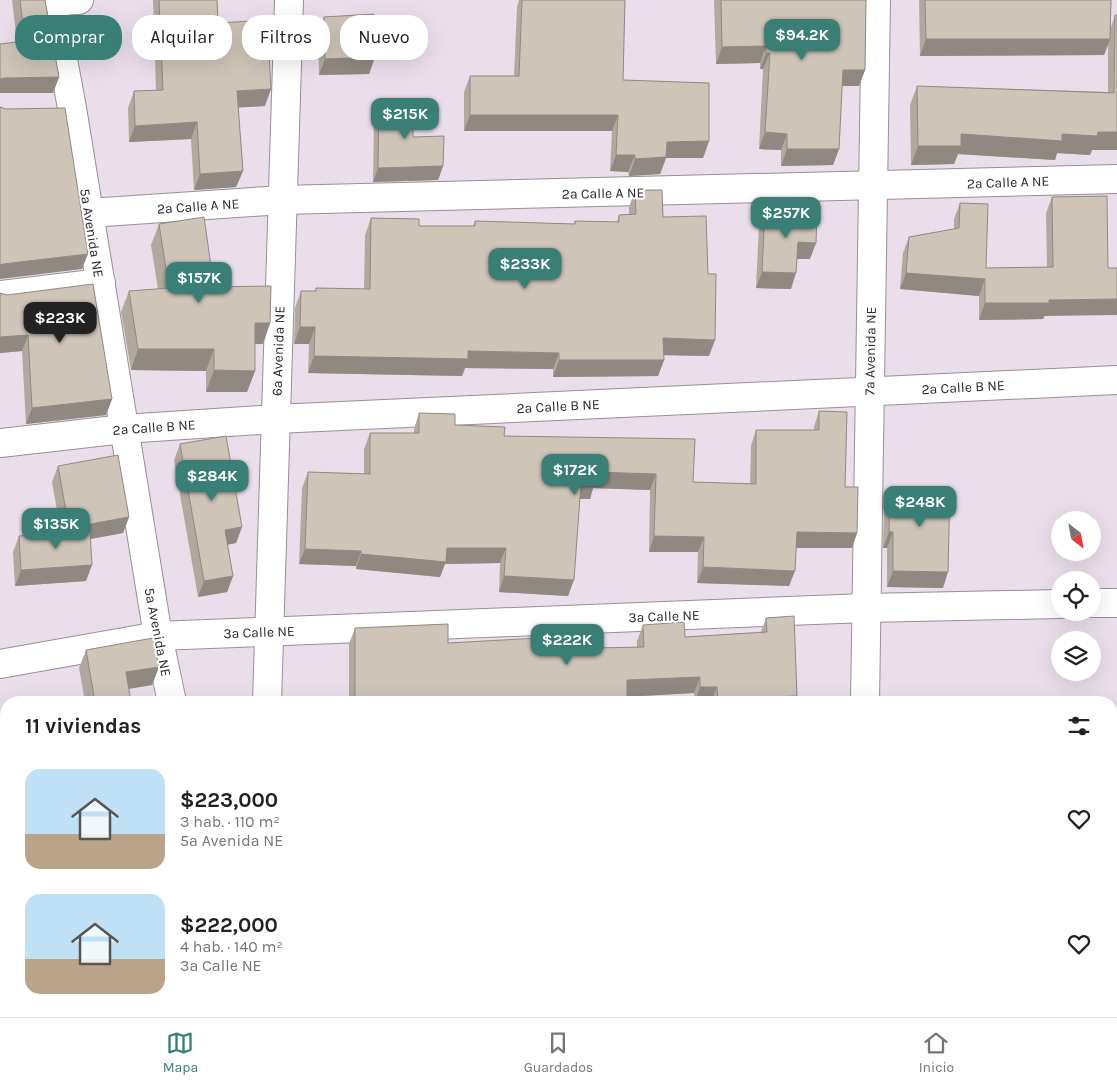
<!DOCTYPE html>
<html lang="es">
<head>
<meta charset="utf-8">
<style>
  :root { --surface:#fff; --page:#f2f2f2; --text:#202124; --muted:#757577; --line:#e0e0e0; --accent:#397f76 }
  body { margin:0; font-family:Karla,sans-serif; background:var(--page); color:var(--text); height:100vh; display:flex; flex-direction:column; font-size:19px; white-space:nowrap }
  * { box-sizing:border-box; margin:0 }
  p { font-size:16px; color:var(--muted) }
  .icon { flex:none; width:28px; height:28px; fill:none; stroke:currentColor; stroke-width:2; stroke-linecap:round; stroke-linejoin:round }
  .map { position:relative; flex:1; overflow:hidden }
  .details { position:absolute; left:0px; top:696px; width:1118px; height:321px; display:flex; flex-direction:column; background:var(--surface); border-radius:20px 20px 0 0; box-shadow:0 5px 20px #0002 }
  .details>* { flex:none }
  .guide { position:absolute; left:15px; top:15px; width:500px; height:45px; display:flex; gap:10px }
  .needle { width:32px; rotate:149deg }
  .buttons { position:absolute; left:1051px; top:511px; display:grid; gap:10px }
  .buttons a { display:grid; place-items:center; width:50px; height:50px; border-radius:50%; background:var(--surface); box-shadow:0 5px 20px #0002; font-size:25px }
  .price { position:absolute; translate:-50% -42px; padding:0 11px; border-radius:10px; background:var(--accent); color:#fff; font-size:16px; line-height:32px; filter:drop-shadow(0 1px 2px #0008) }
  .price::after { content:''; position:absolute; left:50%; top:30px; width:15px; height:11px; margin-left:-8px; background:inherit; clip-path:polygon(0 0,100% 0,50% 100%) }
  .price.on { background:#222; color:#fff }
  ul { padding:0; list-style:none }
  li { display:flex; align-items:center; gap:15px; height:125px; padding:0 25px }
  li span { display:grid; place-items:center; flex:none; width:140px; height:100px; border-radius:15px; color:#555 }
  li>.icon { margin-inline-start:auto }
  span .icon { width:60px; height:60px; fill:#fffc; stroke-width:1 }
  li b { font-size:21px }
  h2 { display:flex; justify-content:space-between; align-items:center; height:60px; padding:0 25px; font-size:21px }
  .pill { padding:0 18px; border-radius:20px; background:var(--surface); box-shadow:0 5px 20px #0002; font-size:18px; line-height:45px }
  .pill.on { background:var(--accent); color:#fff }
  .tab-bar { display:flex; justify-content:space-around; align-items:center; height:70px; border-top:1px solid var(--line); background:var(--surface); font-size:14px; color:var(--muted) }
  .tab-bar a { display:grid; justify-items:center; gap:2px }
  .tab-bar .on { color:var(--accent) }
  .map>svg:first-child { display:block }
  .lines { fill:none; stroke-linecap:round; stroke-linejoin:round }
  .lane-casing { stroke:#988e98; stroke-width:20 }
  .street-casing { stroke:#988e98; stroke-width:30 }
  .lane { stroke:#fff; stroke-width:18 }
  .street { stroke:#fff; stroke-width:28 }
  .wall { fill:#b1a99e }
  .shaded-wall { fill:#908981 }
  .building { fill:#cec4b8; stroke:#908981 }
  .labels { text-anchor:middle; stroke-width:4; stroke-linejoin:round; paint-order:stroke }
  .street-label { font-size:14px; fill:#2c282c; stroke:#fff }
</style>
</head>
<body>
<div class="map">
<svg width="1117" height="1017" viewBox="0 0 1117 1017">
  <rect width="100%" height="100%" fill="#eadeea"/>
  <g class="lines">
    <g class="lane-casing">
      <g id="lane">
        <path d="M0,948L6,977"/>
        <path d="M14,1011L15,1017"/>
      </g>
    </g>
    <g class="street-casing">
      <g id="street">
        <path d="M52,0L72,108L158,636L172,702"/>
        <path d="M52,1L79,0"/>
        <path d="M89,213L282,200L1117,179"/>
        <path d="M0,295L101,283"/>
        <path d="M0,443L124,429L276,419L1117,380"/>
        <path d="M1092,603H1117"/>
        <path d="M0,664L158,636L866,608L1060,604"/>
        <path d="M267,702L289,0"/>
        <path d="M865,702L876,0"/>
        <path d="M254,1011L256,1017"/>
        <path d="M812,1017L860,1013"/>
      </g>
    </g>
    <use href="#lane" class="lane"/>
    <use href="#street" class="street"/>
  </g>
  <g class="wall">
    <path d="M12,0H45L59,77L53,93L17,42Z"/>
    <path d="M153,0H217L218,23L265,106L238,107L243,171L236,187L194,190L191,139L129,142L128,108L134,91L156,90Z"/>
    <path d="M519,0H625L623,80L709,141L703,158H666L660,174L629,176L628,172L610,171L612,131H464V92L470,76H514L517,7Z"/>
    <path d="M714,0H866L865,70L859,86H842L839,149L833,165L781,166V150L759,149L763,69H760V63L716,64Z"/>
    <path d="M919,0H1111V27L1115,15H1117V150H1092L1090,155L1057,153L1055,160L958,154L954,164L911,165L910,105L917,86L1108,92V45L1104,55L920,56Z"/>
    <path d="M324,17L375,57L369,74L319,75L318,33Z"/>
    <path d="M379,103L443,166L438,180L373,182L374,117Z"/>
    <path d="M635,190L663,217L709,356L664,355V360L658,376L553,377V369L465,368L462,376L308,373L309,344H294L295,308L301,291H315L316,288L364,289L365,235L371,218L419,226H473L475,221L574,224L575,221L617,222L619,215L629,214V207Z"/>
    <path d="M1107,196L1043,319L979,320V296L900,289L903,253L909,237L954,229V219L960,203L986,268L1047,267L1046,213L1052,197Z"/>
    <path d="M765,210L810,259H797L791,289L756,288L759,226Z"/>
    <path d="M159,224L214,287L270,323L263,344H255V371L247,392H206V371L131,370L121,312L129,291L158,289L151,245Z"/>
    <path d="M0,293L112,399L106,415L26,424L22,351L0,353Z"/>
    <path d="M819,411L845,487L857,533L852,548H796L789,586L697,583L698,552H649L650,490L593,488L590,499H580L568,596L499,592L500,563L445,564L440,577L356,569V566L299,564L302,488L308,472L364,474V449L370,433H414V429L419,413L455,425L504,436L693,482L750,484L751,446L756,430H814V427Z"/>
    <path d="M180,444L242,527L236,543L227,545L233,576L227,592L198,597L174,460Z"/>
    <path d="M58,466L129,517L123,533L90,539L86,581L15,586L13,552L19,536L61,533L52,482Z"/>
    <path d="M890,487L943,588L887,587V548H883L884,503Z"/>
    <path d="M766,618L794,702H694V693L627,697V702H349V644L355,628L448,643L540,649L637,647V641L643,625L685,637L761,632Z"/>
    <path d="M86,650L159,667L152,685L129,689L131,702H85L79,668Z"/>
  </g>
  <g class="shaded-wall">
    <path d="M926,39H1110L1104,55L920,56Z"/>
    <path d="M766,46L760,63L716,64L722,47Z"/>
    <path d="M766,53H770L763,69H760Z"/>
    <path d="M375,57L369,74L319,75L325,59Z"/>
    <path d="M843,70H865L859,86H837Z"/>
    <path d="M59,77L53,93H0V79L5,78Z"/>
    <path d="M271,89L265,106L231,108L237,91Z"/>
    <path d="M470,115H618L612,131H464Z"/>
    <path d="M197,122L191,139L129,142L135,126Z"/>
    <path d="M765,132L787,134L781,150L759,149Z"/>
    <path d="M1117,132V150H1092L1090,155L1057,153L1055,160L958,154L954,164L911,165L918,146L961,134Z"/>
    <path d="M709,141L703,158H666L660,174L629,176L635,159L667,142Z"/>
    <path d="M787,149H839L833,165L781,166Z"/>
    <path d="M616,155H635L628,172L610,171Z"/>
    <path d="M443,166L438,180L373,182L378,168Z"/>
    <path d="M243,171L236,187L194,190L200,174Z"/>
    <path d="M798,242L816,243L810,259H792Z"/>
    <path d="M88,254L82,269L0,279V265L3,264Z"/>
    <path d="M762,272L796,273L791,289L756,288Z"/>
    <path d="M906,273L985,279L979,296L900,289Z"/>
    <path d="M1117,299V315L1044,316L1043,319L979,320L985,303L1049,300Z"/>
    <path d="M255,323H270L263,344H247Z"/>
    <path d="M300,327H315L309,344H294Z"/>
    <path d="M28,335L22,351L0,353V337Z"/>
    <path d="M663,338L715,340L709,356L657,355Z"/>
    <path d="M138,349H214L206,371L131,370Z"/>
    <path d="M468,351L559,353L553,369L465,368L462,376L308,373L314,356Z"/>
    <path d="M559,360H664L658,376L553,377Z"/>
    <path d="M214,370L255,371L247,392H206Z"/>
    <path d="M112,399L106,415L26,424L32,408Z"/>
    <path d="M595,472L656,474L650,490L593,488L590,499H575L581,483Z"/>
    <path d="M129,517L123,533L63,544L69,528Z"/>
    <path d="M242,527L236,543L219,546L225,530Z"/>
    <path d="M797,532L857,533L852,548H791Z"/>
    <path d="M889,532H893L887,548H883Z"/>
    <path d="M654,536L704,537L698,552H649Z"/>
    <path d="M447,548H506L500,563L445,564L440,577L356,569L361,554Z"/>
    <path d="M305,549L361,551L356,566L299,564Z"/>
    <path d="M92,565L86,581L15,586L21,570Z"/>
    <path d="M703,567L795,571L789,586L697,583Z"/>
    <path d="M893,571L948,572L943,588L887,587Z"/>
    <path d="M233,576L227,592L198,597L204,581Z"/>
    <path d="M504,576L574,580L568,596L499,592Z"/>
    <path d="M159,667L152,685L120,690L126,672Z"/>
    <path d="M700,677L694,693L621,697L627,680Z"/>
    <path d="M700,687H717L711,702H695Z"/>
    <path d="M797,696L794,702H716L718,699Z"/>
    <path d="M390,1011H442L441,1016L389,1015Z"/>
  </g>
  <g class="building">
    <path d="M20,0H45L59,77L5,78L0,79V44L25,41Z"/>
    <path d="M159,0H217L218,23L267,20L271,89L237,91L243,171L200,174L197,122L135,126L134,91L163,90Z"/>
    <path d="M522,0H625L623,80L709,83V141L667,142L666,157L635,159V155H616L618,115H470V76H519Z"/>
    <path d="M721,0H866L865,70H843L839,149H787V134L765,132L770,53H766V46L722,47Z"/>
    <path d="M925,0H1111L1110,39H926Z"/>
    <path d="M374,14L375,57L325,59L324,17Z"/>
    <path d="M1115,15H1117V132H1098L1097,136L1062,134V141L961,134V146H918L917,86L1114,93Z"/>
    <path d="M379,103H413V137L444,136L443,166L378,168Z"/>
    <path d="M0,107L6,109L65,108L88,254L3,264L0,265Z"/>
    <path d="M635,190H662L663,217L706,216L708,274H716L715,340L663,338L664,360H559V353L468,351V359L314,356L315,327H300L301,291H316V288L370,289L371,218L419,219V226H475V221L575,224V221L619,222V215L636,214Z"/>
    <path d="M1107,196L1108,268H1117V299L1049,300V303H985V279L906,273L909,237L959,228L960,203L988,204L986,268L1053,267L1052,197Z"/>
    <path d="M765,210L817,212L816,243L798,242L796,273L762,272Z"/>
    <path d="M204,217L214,287L271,286L270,323H255V371L214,370V349H138L129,291L169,288L159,224Z"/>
    <path d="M93,284L112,399L32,408L28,335L0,337V293L7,295Z"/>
    <path d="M819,411L847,412L845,487H858L857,533L797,532L795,571L703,567L704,537L654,536L656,474L595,472V483H581L574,580L504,576L506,548H447L446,562L361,554V551L305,549L308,472L370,474V433H419V413L455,414V425L505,427L504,436L695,439L693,482L756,484V430H819Z"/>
    <path d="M226,436L242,527L225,530L233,576L204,581L180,444Z"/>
    <path d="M118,455L129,517L69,528L58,466Z"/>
    <path d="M890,487H950L948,572L893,571V532H889Z"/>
    <path d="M90,531L92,565L21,570L19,536Z"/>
    <path d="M794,616L797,696L718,699L717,687H700V677L627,680V702H355V628L448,624V643L539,638L540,649L644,647L643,625L684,622L685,637L767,632L766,618Z"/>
    <path d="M153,638L159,667L126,672L131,702H95L86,650Z"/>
  </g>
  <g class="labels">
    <g class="street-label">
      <text transform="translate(1008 182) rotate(-2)" y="5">2a Calle A NE</text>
      <text transform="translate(603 193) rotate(-1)" y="5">2a Calle A NE</text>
      <text transform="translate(198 206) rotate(-4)" y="5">2a Calle A NE</text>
      <text transform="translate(92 233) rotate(81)" y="5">5a Avenida NE</text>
      <text transform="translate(278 351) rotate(-88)" y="5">6a Avenida NE</text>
      <text transform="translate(870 351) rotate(-89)" y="5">7a Avenida NE</text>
      <text transform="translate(963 387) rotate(-3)" y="5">2a Calle B NE</text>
      <text transform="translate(558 406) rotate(-3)" y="5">2a Calle B NE</text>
      <text transform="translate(154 427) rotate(-4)" y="5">2a Calle B NE</text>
      <text transform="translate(664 616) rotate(-2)" y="5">3a Calle NE</text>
      <text transform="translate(158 632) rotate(79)" y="5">5a Avenida NE</text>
      <text transform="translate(259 632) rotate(-2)" y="5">3a Calle NE</text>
    </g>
  </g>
</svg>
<div class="buttons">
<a><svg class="needle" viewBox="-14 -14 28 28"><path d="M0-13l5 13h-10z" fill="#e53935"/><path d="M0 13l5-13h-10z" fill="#757577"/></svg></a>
<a><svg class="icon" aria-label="locate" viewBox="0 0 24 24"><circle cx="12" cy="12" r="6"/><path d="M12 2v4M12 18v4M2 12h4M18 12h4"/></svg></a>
<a><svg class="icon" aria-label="layers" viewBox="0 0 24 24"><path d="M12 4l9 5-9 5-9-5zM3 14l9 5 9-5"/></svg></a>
</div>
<b class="price" style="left:802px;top:61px">$94.2K</b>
<b class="price" style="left:405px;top:140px">$215K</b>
<b class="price" style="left:786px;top:239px">$257K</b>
<b class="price" style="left:525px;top:290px">$233K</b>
<b class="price" style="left:199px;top:304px">$157K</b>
<b class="price on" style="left:60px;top:344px">$223K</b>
<b class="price" style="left:575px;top:496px">$172K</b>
<b class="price" style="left:212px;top:502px">$284K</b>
<b class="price" style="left:920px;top:528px">$248K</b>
<b class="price" style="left:56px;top:550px">$135K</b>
<b class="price" style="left:567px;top:666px">$222K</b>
<div class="guide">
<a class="pill on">Comprar</a>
<a class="pill">Alquilar</a>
<a class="pill">Filtros</a>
<a class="pill">Nuevo</a>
</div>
<section class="details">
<h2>11 viviendas<svg class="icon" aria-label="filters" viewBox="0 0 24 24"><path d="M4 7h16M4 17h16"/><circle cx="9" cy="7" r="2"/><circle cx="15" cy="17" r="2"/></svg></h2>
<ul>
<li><span style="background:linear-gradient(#bfe0f5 65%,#b9a48a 0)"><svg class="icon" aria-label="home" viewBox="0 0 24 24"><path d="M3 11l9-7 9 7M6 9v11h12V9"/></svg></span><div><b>$223,000</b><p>3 hab. · 110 m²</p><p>5a Avenida NE</p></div><svg class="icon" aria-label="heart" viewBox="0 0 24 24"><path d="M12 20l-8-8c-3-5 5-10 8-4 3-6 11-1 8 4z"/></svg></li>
<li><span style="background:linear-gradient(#bfe0f5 65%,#b9a48a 0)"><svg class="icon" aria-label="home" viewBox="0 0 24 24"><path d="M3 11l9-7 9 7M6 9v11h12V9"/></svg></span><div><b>$222,000</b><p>4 hab. · 140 m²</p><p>3a Calle NE</p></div><svg class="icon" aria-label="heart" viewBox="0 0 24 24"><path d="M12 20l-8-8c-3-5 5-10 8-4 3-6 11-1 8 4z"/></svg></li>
</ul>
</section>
</div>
<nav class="tab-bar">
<a class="on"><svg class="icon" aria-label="map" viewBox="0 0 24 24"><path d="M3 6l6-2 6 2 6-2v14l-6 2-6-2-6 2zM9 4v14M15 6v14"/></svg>Mapa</a>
<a><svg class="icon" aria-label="saved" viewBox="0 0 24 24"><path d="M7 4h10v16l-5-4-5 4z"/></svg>Guardados</a>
<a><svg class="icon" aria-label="home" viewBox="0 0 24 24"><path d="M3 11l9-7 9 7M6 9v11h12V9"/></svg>Inicio</a>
</nav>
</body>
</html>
